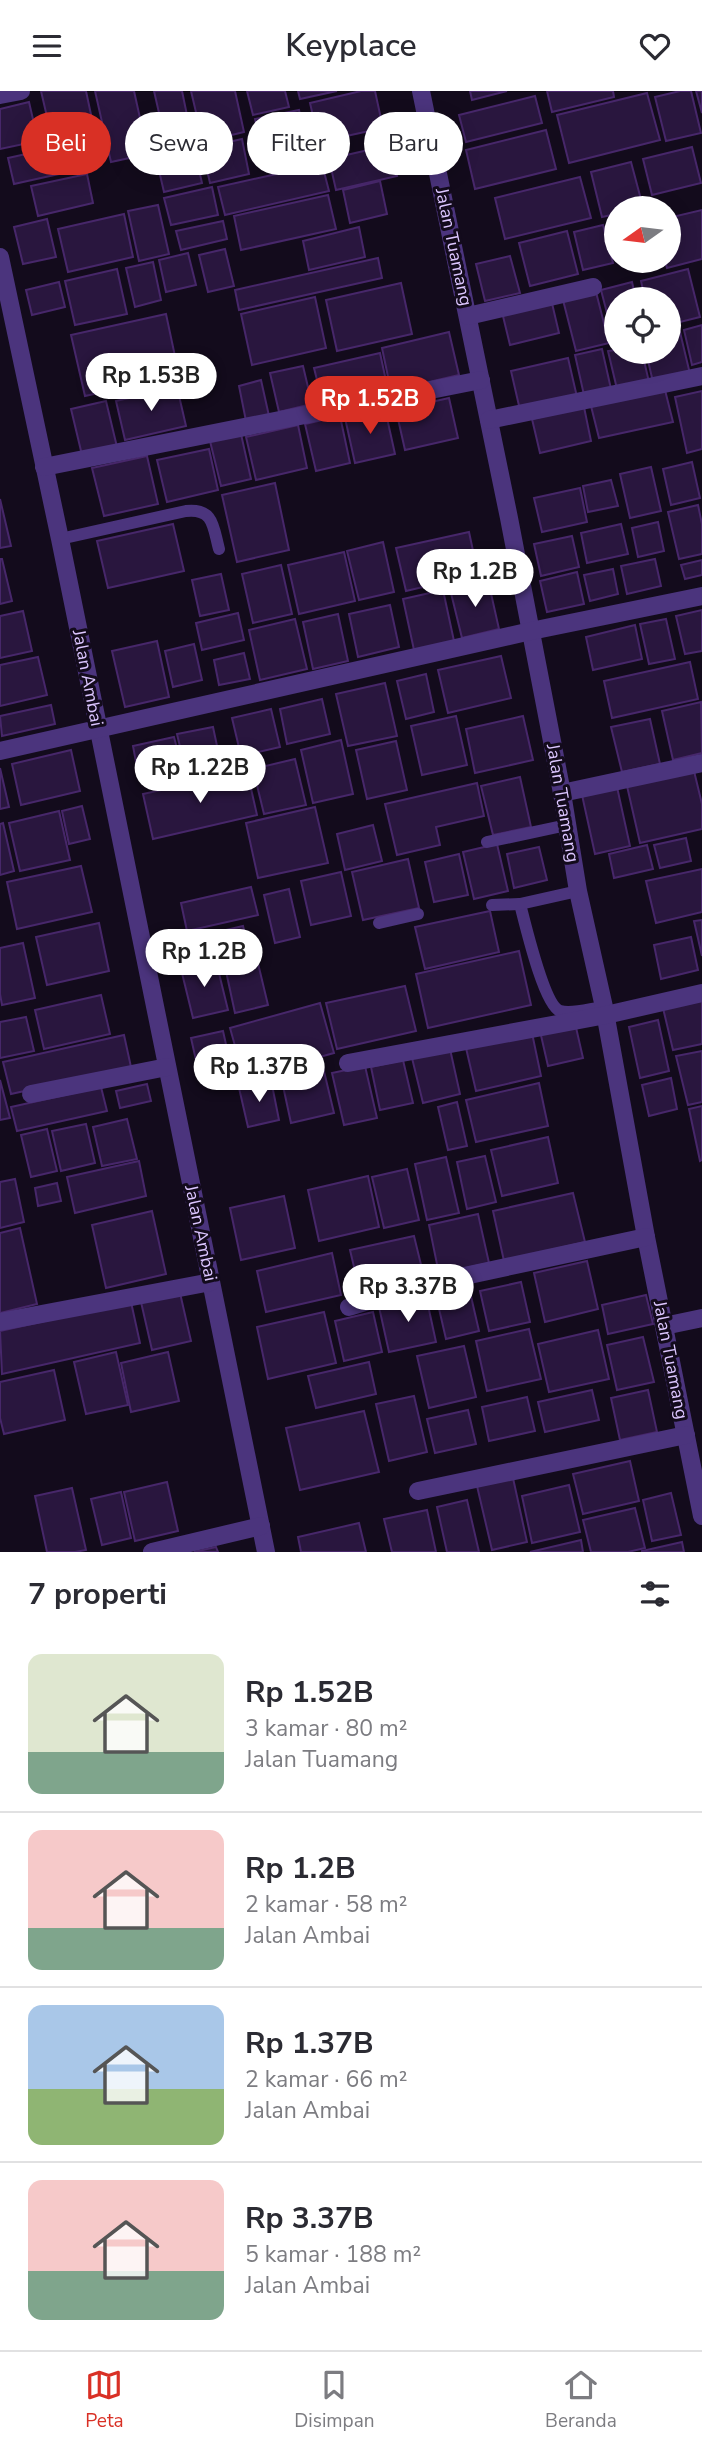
<!DOCTYPE html>
<html lang="id">
<head>
<meta charset="utf-8">
<style>
  :root { --surface:#fff; --page:#f7f7f7; --text:#2b2b33; --muted:#7c7c81; --line:#e1e1e2; --accent:#d93025 }
  body { margin:0; font-family:"Nunito Sans",sans-serif; background:var(--page); color:var(--text); height:100vh; display:flex; flex-direction:column; font-size:26px; white-space:nowrap }
  * { box-sizing:border-box; margin:0 }
  p { font-size:23px; color:var(--muted) }
  .icon { flex:none; width:38px; height:38px; fill:none; stroke:currentColor; stroke-width:2; stroke-linecap:round; stroke-linejoin:round }
  .map { position:relative; height:1461px; overflow:hidden }
  .drawer { display:flex; flex-direction:column; background:var(--surface); flex:1 }
  .drawer>* { flex:none }
  .hud { position:absolute; left:21px; top:21px; width:662px; height:63px; display:flex; gap:14px }
  .needle { width:46px; rotate:256deg }
  .tools { position:absolute; left:604px; top:105px; display:grid; gap:14px }
  .tools a { display:grid; place-items:center; width:77px; height:77px; border-radius:50%; background:var(--surface); box-shadow:0 4px 18px #0003; font-size:35px }
  .price { position:absolute; translate:-50% -60px; padding:0 16px; border-radius:24px; background:#fff; color:#222; font-size:23px; line-height:46px; filter:drop-shadow(0 2px 4px #0008) }
  .price::after { content:''; position:absolute; left:50%; top:42px; width:21px; height:16px; margin-left:-10px; background:inherit; clip-path:polygon(0 0,100% 0,50% 100%) }
  .price.selected { background:var(--accent); color:#fff }
  ul { padding:0; list-style:none }
  li { display:flex; align-items:center; gap:21px; height:175px; padding:0 28px }
  li+li { border-top:2px solid var(--line) }
  li span { display:grid; place-items:center; flex:none; width:196px; height:140px; border-radius:14px; color:#555 }
  li>.icon { margin-inline-start:auto }
  span .icon { width:84px; height:84px; fill:#fffc; stroke-width:1 }
  li b { font-size:30px }
  h2 { display:flex; justify-content:space-between; align-items:center; height:84px; padding:0 28px; font-size:30px }
  .tag { padding:0 24px; border-radius:32px; background:var(--surface); box-shadow:0 4px 18px #0003; font-size:24px; line-height:63px }
  .tag.selected { background:var(--accent); color:#fff }
  header { display:flex; justify-content:space-between; align-items:center; height:91px; padding:0 28px; background:var(--surface); font-size:32px; font-weight:600 }
  .tab-bar { display:flex; justify-content:space-around; align-items:center; height:98px; border-top:2px solid var(--line); background:var(--surface); font-size:19px; color:var(--muted) }
  .tab-bar a { display:grid; justify-items:center; gap:4px }
  .tab-bar .selected { color:var(--accent) }
  .map>svg:first-child { display:block }
  .building { fill:#29163e; stroke:#47276a; stroke-width:2 }
  .lines { fill:none; stroke-linecap:round; stroke-linejoin:round }
  .lane { stroke:#4b347d; stroke-width:12 }
  .street { stroke:#4b347d; stroke-width:18 }
  .labels { text-anchor:middle; stroke-width:6; stroke-linejoin:round; paint-order:stroke }
  .street-label { font-size:18px; fill:#dcc6ff; stroke:#130b1c }
</style>
</head>
<body>
<header><svg class="icon" aria-label="menu" viewBox="0 0 24 24"><path d="M4 6h16M4 12h16M4 18h16"/></svg>Keyplace<svg class="icon" aria-label="heart" viewBox="0 0 24 24"><path d="M12 20l-8-8c-3-5 5-10 8-4 3-6 11-1 8 4z"/></svg></header>
<div class="map">
<svg width="702" height="1461" viewBox="0 0 702 1461">
  <rect width="100%" height="100%" fill="#130b1c"/>
  <g class="building">
    <path d="M41,0H86L93,33L51,43Z"/>
    <path d="M95,0H134L148,63L111,71Z"/>
    <path d="M154,0H182L188,29L162,35Z"/>
    <path d="M191,0H235L244,41L203,51Z"/>
    <path d="M247,0H285L289,16L253,24Z"/>
    <path d="M298,0H337L300,8Z"/>
    <path d="M361,0H375L383,37L319,51L310,12Z"/>
    <path d="M470,0H507L472,9Z"/>
    <path d="M547,0H613L614,6L552,21Z"/>
    <path d="M680,0H691L701,42L666,50L655,6Z"/>
    <path d="M696,0H702V22Z"/>
    <path d="M647,2L660,49L569,72L557,24Z"/>
    <path d="M535,5L542,32L466,51L459,24Z"/>
    <path d="M29,11L38,50L0,58V18Z"/>
    <path d="M299,19L306,52L262,62L255,28Z"/>
    <path d="M187,34L192,57L158,65L153,42Z"/>
    <path d="M546,39L556,78L475,98L466,59Z"/>
    <path d="M242,48L249,83L210,92L202,57Z"/>
    <path d="M89,49L95,75L14,93L8,67Z"/>
    <path d="M390,54L397,85L336,99L329,68Z"/>
    <path d="M692,56L701,92L652,104L643,68Z"/>
    <path d="M195,62L202,92L164,101L157,71Z"/>
    <path d="M631,71L643,116L616,117V123L602,126L591,81Z"/>
    <path d="M322,73L329,100L225,124L218,96Z"/>
    <path d="M87,83L93,112L38,125L31,95Z"/>
    <path d="M580,86L591,127L505,148L495,107Z"/>
    <path d="M380,90L387,123L350,132L343,99Z"/>
    <path d="M212,96L218,124L171,134L164,107Z"/>
    <path d="M328,104L336,138L241,159L234,125Z"/>
    <path d="M158,114L169,163L139,170L128,120Z"/>
    <path d="M702,119V168L667,177L665,170H668V127Z"/>
    <path d="M124,123L133,166L68,181L58,138Z"/>
    <path d="M47,128L56,166L23,173L14,136Z"/>
    <path d="M223,130L227,148L181,159L176,140Z"/>
    <path d="M616,131V162L609,133Z"/>
    <path d="M603,134L613,172L583,179L574,141Z"/>
    <path d="M359,136L365,166L309,179L303,150Z"/>
    <path d="M567,140L578,183L530,195L519,152Z"/>
    <path d="M225,158L234,195L208,201L199,164Z"/>
    <path d="M188,162L196,194L166,201L159,169Z"/>
    <path d="M510,165L520,202L485,210L476,173Z"/>
    <path d="M378,167L382,187L239,219L235,199Z"/>
    <path d="M153,171L161,209L135,216L126,177Z"/>
    <path d="M117,178L127,223L75,234L65,190Z"/>
    <path d="M688,178L700,226L668,234V208H645L641,190Z"/>
    <path d="M59,191L65,216L32,224L26,199Z"/>
    <path d="M632,191L636,208H616V249H614L601,199Z"/>
    <path d="M401,192L412,243L337,260L326,209Z"/>
    <path d="M596,201L609,252L576,260L563,209Z"/>
    <path d="M315,206L326,257L252,274L241,223Z"/>
    <path d="M551,208L559,242L510,254L502,221Z"/>
    <path d="M166,223L179,284L85,305L71,244Z"/>
    <path d="M702,234V271L692,274L684,239Z"/>
    <path d="M449,241L459,284L391,300L382,257Z"/>
    <path d="M680,241L690,283L653,291L646,261H668V244Z"/>
    <path d="M602,258L611,298L584,304L575,264Z"/>
    <path d="M616,259V261H642L649,291L617,298L608,260Z"/>
    <path d="M380,262L388,299L323,313L314,277Z"/>
    <path d="M568,267L577,306L520,319L511,280Z"/>
    <path d="M303,275L312,313L279,321L270,282Z"/>
    <path d="M261,289L269,325L246,330L239,295Z"/>
    <path d="M177,296L186,335L125,349L116,310Z"/>
    <path d="M665,299L673,331L599,347L591,315Z"/>
    <path d="M702,300V358L687,362L675,306Z"/>
    <path d="M449,307L458,347L405,359L396,319Z"/>
    <path d="M106,310L117,356L82,364L71,318Z"/>
    <path d="M584,316L591,350L540,362L532,328Z"/>
    <path d="M385,318L395,363L355,372L345,327Z"/>
    <path d="M340,325L350,372L316,380L305,333Z"/>
    <path d="M298,334L307,377L256,389L246,346Z"/>
    <path d="M241,343L251,388L221,395L210,350Z"/>
    <path d="M209,358L218,399L167,411L157,369Z"/>
    <path d="M147,365L158,413L104,425L92,377Z"/>
    <path d="M692,371L700,407L671,414L663,378Z"/>
    <path d="M651,376L661,420L630,427L620,383Z"/>
    <path d="M611,389L618,415L588,421L583,395Z"/>
    <path d="M275,392L289,459L237,471L222,404Z"/>
    <path d="M580,397L587,431L542,441L534,407Z"/>
    <path d="M0,408L11,455L0,457Z"/>
    <path d="M698,414L702,433V463L679,468L668,421Z"/>
    <path d="M658,431L664,460L638,466L632,437Z"/>
    <path d="M173,433L184,480L108,497L97,450Z"/>
    <path d="M621,433L628,463L587,472L581,442Z"/>
    <path d="M469,441L478,483L406,500L396,457Z"/>
    <path d="M572,445L579,476L541,485L534,453Z"/>
    <path d="M383,451L394,501L359,509L347,460Z"/>
    <path d="M344,461L355,510L299,523L288,474Z"/>
    <path d="M0,468H2L12,510L0,513Z"/>
    <path d="M655,468L661,495L627,503L621,475Z"/>
    <path d="M702,469V484L685,488L681,474Z"/>
    <path d="M281,474L292,523L253,532L242,483Z"/>
    <path d="M613,478L618,503L590,510L584,484Z"/>
    <path d="M577,481L584,513L547,521L540,490Z"/>
    <path d="M221,483L229,519L200,525L192,489Z"/>
    <path d="M488,489L499,538L462,547L450,498Z"/>
    <path d="M443,499L454,550L414,559L403,508Z"/>
    <path d="M390,514L399,556L358,566L349,523Z"/>
    <path d="M702,519V560L685,563L676,525Z"/>
    <path d="M23,520L32,560L0,567V525Z"/>
    <path d="M238,522L244,549L202,559L196,532Z"/>
    <path d="M338,523L348,570L313,578L303,531Z"/>
    <path d="M295,528L307,578L260,589L249,539Z"/>
    <path d="M666,528L675,568L649,573L640,533Z"/>
    <path d="M635,534L642,568L593,579L586,546Z"/>
    <path d="M157,550L169,606L125,616L112,560Z"/>
    <path d="M194,553L202,589L173,596L165,560Z"/>
    <path d="M244,562L250,588L219,594L214,569Z"/>
    <path d="M501,565L511,607L448,622L438,579Z"/>
    <path d="M38,566L47,604L0,615V574Z"/>
    <path d="M690,571L698,608L612,627L604,590Z"/>
    <path d="M426,583L434,621L406,628L397,590Z"/>
    <path d="M385,592L397,645L348,655L336,603Z"/>
    <path d="M322,608L330,643L287,653L280,618Z"/>
    <path d="M701,611L702,662L673,669L662,620Z"/>
    <path d="M51,614L55,633L2,645L0,625Z"/>
    <path d="M271,618L280,656L241,665L232,627Z"/>
    <path d="M456,625L467,674L422,684L411,635Z"/>
    <path d="M523,625L533,669L475,682L466,638Z"/>
    <path d="M650,628L660,673L622,681L611,636Z"/>
    <path d="M213,636L220,669L185,677L177,643Z"/>
    <path d="M174,646L182,677L139,687L133,655Z"/>
    <path d="M341,649L353,703L313,712L301,659Z"/>
    <path d="M396,650L407,699L367,708L356,659Z"/>
    <path d="M71,659L80,700L21,714L12,673Z"/>
    <path d="M295,668L306,714L264,723L253,678Z"/>
    <path d="M0,677L9,716L0,718Z"/>
    <path d="M247,680L257,724L153,748L143,703Z"/>
    <path d="M694,680L702,713V738L640,752L627,695Z"/>
    <path d="M520,686L531,736L493,744L481,695Z"/>
    <path d="M477,692L484,725L436,736L440,754L397,764L385,713Z"/>
    <path d="M617,696L630,755L595,763L582,704Z"/>
    <path d="M82,715L90,748L69,753L62,720Z"/>
    <path d="M315,716L328,772L258,787L246,732Z"/>
    <path d="M59,720L70,769L20,780L9,732Z"/>
    <path d="M3,732L14,780L0,784V733Z"/>
    <path d="M373,734L382,770L345,779L337,743Z"/>
    <path d="M686,747L691,770L660,777L654,754Z"/>
    <path d="M497,753L508,800L474,808L463,761Z"/>
    <path d="M647,754L653,778L614,787L609,763Z"/>
    <path d="M539,756L547,789L514,797L507,763Z"/>
    <path d="M459,763L468,804L434,811L425,771Z"/>
    <path d="M408,768L419,817L363,829L352,781Z"/>
    <path d="M81,775L92,821L17,838L7,791Z"/>
    <path d="M702,778V821L656,832L646,790Z"/>
    <path d="M341,781L351,825L311,834L301,790Z"/>
    <path d="M251,796L258,824L187,840L181,812Z"/>
    <path d="M289,798L300,846L275,852L264,804Z"/>
    <path d="M490,820L499,861L425,878L415,836Z"/>
    <path d="M702,829V865L694,830Z"/>
    <path d="M99,832L109,880L47,894L36,846Z"/>
    <path d="M243,835L249,858L201,868L196,846Z"/>
    <path d="M691,846L698,879L661,888L654,854Z"/>
    <path d="M23,852L35,907L2,914L0,903V857Z"/>
    <path d="M519,860L531,914L428,937L416,883Z"/>
    <path d="M256,864L268,914L235,922L224,871Z"/>
    <path d="M216,870L228,919L193,927L181,878Z"/>
    <path d="M405,895L416,940L337,958L326,912Z"/>
    <path d="M101,904L110,943L44,958L35,919Z"/>
    <path d="M702,908V953L673,959L663,917Z"/>
    <path d="M320,912L334,962L244,987L230,937Z"/>
    <path d="M26,926L34,960L0,967V931Z"/>
    <path d="M658,929L669,980L640,987L629,936Z"/>
    <path d="M575,932L583,967L548,975L540,940Z"/>
    <path d="M223,940L232,980L200,987L191,947Z"/>
    <path d="M532,942L541,985L476,1000L466,957Z"/>
    <path d="M124,944L131,976L11,1003L3,971Z"/>
    <path d="M450,958L460,1003L423,1012L412,967Z"/>
    <path d="M702,960V1011L688,1014L676,965Z"/>
    <path d="M403,969L413,1012L380,1019L371,976Z"/>
    <path d="M322,972L334,1022L291,1032L280,981Z"/>
    <path d="M365,975L377,1027L344,1034L332,982Z"/>
    <path d="M671,987L677,1018L649,1025L642,994Z"/>
    <path d="M0,989L10,1027L0,1029Z"/>
    <path d="M271,989L279,1029L248,1036L239,997Z"/>
    <path d="M539,992L548,1035L476,1051L466,1009Z"/>
    <path d="M147,993L151,1010L120,1017L116,1000Z"/>
    <path d="M101,996L107,1020L17,1040L11,1016Z"/>
    <path d="M457,1011L467,1055L448,1059L438,1016Z"/>
    <path d="M702,1015V1069L700,1070L689,1018Z"/>
    <path d="M127,1028L137,1068L102,1075L93,1036Z"/>
    <path d="M86,1033L95,1072L61,1080L52,1040Z"/>
    <path d="M47,1038L57,1080L31,1086L21,1044Z"/>
    <path d="M548,1046L558,1092L502,1105L491,1059Z"/>
    <path d="M485,1065L496,1111L467,1118L457,1071Z"/>
    <path d="M446,1066L459,1122L427,1129L415,1073Z"/>
    <path d="M139,1070L146,1105L75,1122L67,1086Z"/>
    <path d="M407,1078L419,1129L384,1137L372,1086Z"/>
    <path d="M368,1085L379,1136L319,1150L308,1099Z"/>
    <path d="M15,1088L24,1131L0,1137V1091Z"/>
    <path d="M57,1092L61,1110L38,1115L35,1097Z"/>
    <path d="M573,1102L585,1151L504,1170L493,1120Z"/>
    <path d="M284,1105L295,1157L241,1169L230,1117Z"/>
    <path d="M152,1120L166,1183L106,1197L92,1134Z"/>
    <path d="M478,1123L489,1172L439,1183L429,1134Z"/>
    <path d="M20,1137L37,1213L0,1222V1142Z"/>
    <path d="M414,1145L424,1186L360,1201L350,1159Z"/>
    <path d="M332,1162L341,1204L266,1221L257,1180Z"/>
    <path d="M587,1170L598,1218L545,1231L534,1182Z"/>
    <path d="M521,1191L530,1231L489,1240L480,1200Z"/>
    <path d="M470,1201L479,1240L446,1248L437,1209Z"/>
    <path d="M180,1202L191,1250L152,1259L141,1211Z"/>
    <path d="M646,1204L653,1233L608,1243L602,1214Z"/>
    <path d="M426,1205L436,1251L389,1261L379,1216Z"/>
    <path d="M131,1211L140,1252L2,1283L0,1240Z"/>
    <path d="M324,1221L336,1272L268,1288L257,1236Z"/>
    <path d="M373,1221L382,1261L344,1270L335,1230Z"/>
    <path d="M529,1238L541,1288L487,1300L476,1250Z"/>
    <path d="M598,1239L609,1288L549,1301L538,1253Z"/>
    <path d="M643,1246L654,1291L617,1299L607,1254Z"/>
    <path d="M464,1255L476,1306L429,1317L417,1265Z"/>
    <path d="M116,1261L128,1314L86,1323L74,1271Z"/>
    <path d="M168,1261L179,1310L131,1321L121,1272Z"/>
    <path d="M369,1271L376,1303L316,1317L308,1285Z"/>
    <path d="M54,1279L65,1329L4,1343L0,1327V1291Z"/>
    <path d="M592,1299L599,1329L545,1341L538,1311Z"/>
    <path d="M648,1299L657,1341L620,1349L611,1307Z"/>
    <path d="M414,1305L427,1361L389,1370L376,1313Z"/>
    <path d="M527,1306L535,1340L489,1350L482,1316Z"/>
    <path d="M468,1319L476,1353L435,1362L427,1328Z"/>
    <path d="M364,1320L379,1381L300,1399L286,1337Z"/>
    <path d="M630,1370L639,1410L583,1423L573,1383Z"/>
    <path d="M513,1387L527,1451L492,1459L477,1395Z"/>
    <path d="M167,1391L178,1440L135,1450L124,1401Z"/>
    <path d="M569,1394L580,1441L532,1452L522,1405Z"/>
    <path d="M72,1397L86,1459L75,1461H47L35,1405Z"/>
    <path d="M121,1401L131,1447L102,1454L91,1408Z"/>
    <path d="M671,1402L681,1444L652,1450L643,1409Z"/>
    <path d="M467,1409L479,1461H447L437,1416Z"/>
    <path d="M635,1417L645,1457L628,1461H591L583,1429Z"/>
    <path d="M427,1419L436,1461H392L384,1428Z"/>
    <path d="M359,1432L366,1461H301L298,1446Z"/>
    <path d="M581,1449L583,1461H530Z"/>
    <path d="M682,1451L684,1461H642V1460Z"/>
    <path d="M216,1456L218,1461H194Z"/>
  </g>
  <g class="lines">
    <g class="lane">
      <path d="M60,448L186,420C214,417 213,436 219,458"/>
      <path d="M487,751L567,734"/>
      <path d="M520,813C525,832 544,914 560,920C572,924 592,917 604,916"/>
      <path d="M492,814L520,813L578,800"/>
      <path d="M379,832L418,823"/>
    </g>
    <g class="street">
      <path d="M421,0L509,427L562,702L578,800L604,916L646,1146L702,1425"/>
      <path d="M0,4L21,0"/>
      <path d="M0,166L60,448L266,1461"/>
      <path d="M468,225L593,196"/>
      <path d="M489,329L702,285"/>
      <path d="M44,376L481,289"/>
      <path d="M0,660L531,540L702,505"/>
      <path d="M562,702L702,672"/>
      <path d="M348,972L606,924L702,902"/>
      <path d="M31,1003L167,976"/>
      <path d="M349,1216L418,1195L646,1146"/>
      <path d="M0,1231L211,1191"/>
      <path d="M664,1235L702,1227"/>
      <path d="M418,1400L686,1344"/>
      <path d="M152,1461L261,1435"/>
    </g>
  </g>
  <g class="labels">
    <g class="street-label">
      <text transform="translate(454 156) rotate(78)" y="6">Jalan Tuamang</text>
      <text transform="translate(88 587) rotate(79)" y="6">Jalan Ambai</text>
      <text transform="translate(563 712) rotate(80)" y="6">Jalan Tuamang</text>
      <text transform="translate(201 1142) rotate(78)" y="6">Jalan Ambai</text>
      <text transform="translate(671 1269) rotate(79)" y="6">Jalan Tuamang</text>
    </g>
  </g>
</svg>
<div class="tools">
<a><svg class="needle" viewBox="-14 -14 28 28"><path d="M0-13l5 13h-10z" fill="#e53935"/><path d="M0 13l5-13h-10z" fill="#7c7c81"/></svg></a>
<a><svg class="icon" aria-label="locate" viewBox="0 0 24 24"><circle cx="12" cy="12" r="6"/><path d="M12 2v4M12 18v4M2 12h4M18 12h4"/></svg></a>
</div>
<b class="price" style="left:151px;top:322px">Rp 1.53B</b>
<b class="price selected" style="left:370px;top:345px">Rp 1.52B</b>
<b class="price" style="left:475px;top:518px">Rp 1.2B</b>
<b class="price" style="left:200px;top:714px">Rp 1.22B</b>
<b class="price" style="left:204px;top:898px">Rp 1.2B</b>
<b class="price" style="left:259px;top:1013px">Rp 1.37B</b>
<b class="price" style="left:408px;top:1233px">Rp 3.37B</b>
<div class="hud">
<a class="tag selected">Beli</a>
<a class="tag">Sewa</a>
<a class="tag">Filter</a>
<a class="tag">Baru</a>
</div>
</div>
<section class="drawer">
<h2>7 properti<svg class="icon" aria-label="filters" viewBox="0 0 24 24"><path d="M4 7h16M4 17h16"/><circle cx="9" cy="7" r="2"/><circle cx="15" cy="17" r="2"/></svg></h2>
<ul>
<li><span style="background:linear-gradient(#dfe7d0 70%,#7fa58c 0)"><svg class="icon" aria-label="home" viewBox="0 0 24 24"><path d="M3 11l9-7 9 7M6 9v11h12V9"/></svg></span><div><b>Rp 1.52B</b><p>3 kamar · 80 m²</p><p>Jalan Tuamang</p></div></li>
<li><span style="background:linear-gradient(#f6c9c9 70%,#7fa58c 0)"><svg class="icon" aria-label="home" viewBox="0 0 24 24"><path d="M3 11l9-7 9 7M6 9v11h12V9"/></svg></span><div><b>Rp 1.2B</b><p>2 kamar · 58 m²</p><p>Jalan Ambai</p></div></li>
<li><span style="background:linear-gradient(#a9c7e8 60%,#8fb573 0)"><svg class="icon" aria-label="home" viewBox="0 0 24 24"><path d="M3 11l9-7 9 7M6 9v11h12V9"/></svg></span><div><b>Rp 1.37B</b><p>2 kamar · 66 m²</p><p>Jalan Ambai</p></div></li>
<li><span style="background:linear-gradient(#f6c9c9 65%,#7fa58c 0)"><svg class="icon" aria-label="home" viewBox="0 0 24 24"><path d="M3 11l9-7 9 7M6 9v11h12V9"/></svg></span><div><b>Rp 3.37B</b><p>5 kamar · 188 m²</p><p>Jalan Ambai</p></div></li>
</ul>
</section>
<nav class="tab-bar">
<a class="selected"><svg class="icon" aria-label="map" viewBox="0 0 24 24"><path d="M3 6l6-2 6 2 6-2v14l-6 2-6-2-6 2zM9 4v14M15 6v14"/></svg>Peta</a>
<a><svg class="icon" aria-label="saved" viewBox="0 0 24 24"><path d="M7 4h10v16l-5-4-5 4z"/></svg>Disimpan</a>
<a><svg class="icon" aria-label="home" viewBox="0 0 24 24"><path d="M3 11l9-7 9 7M6 9v11h12V9"/></svg>Beranda</a>
</nav>
</body>
</html>
